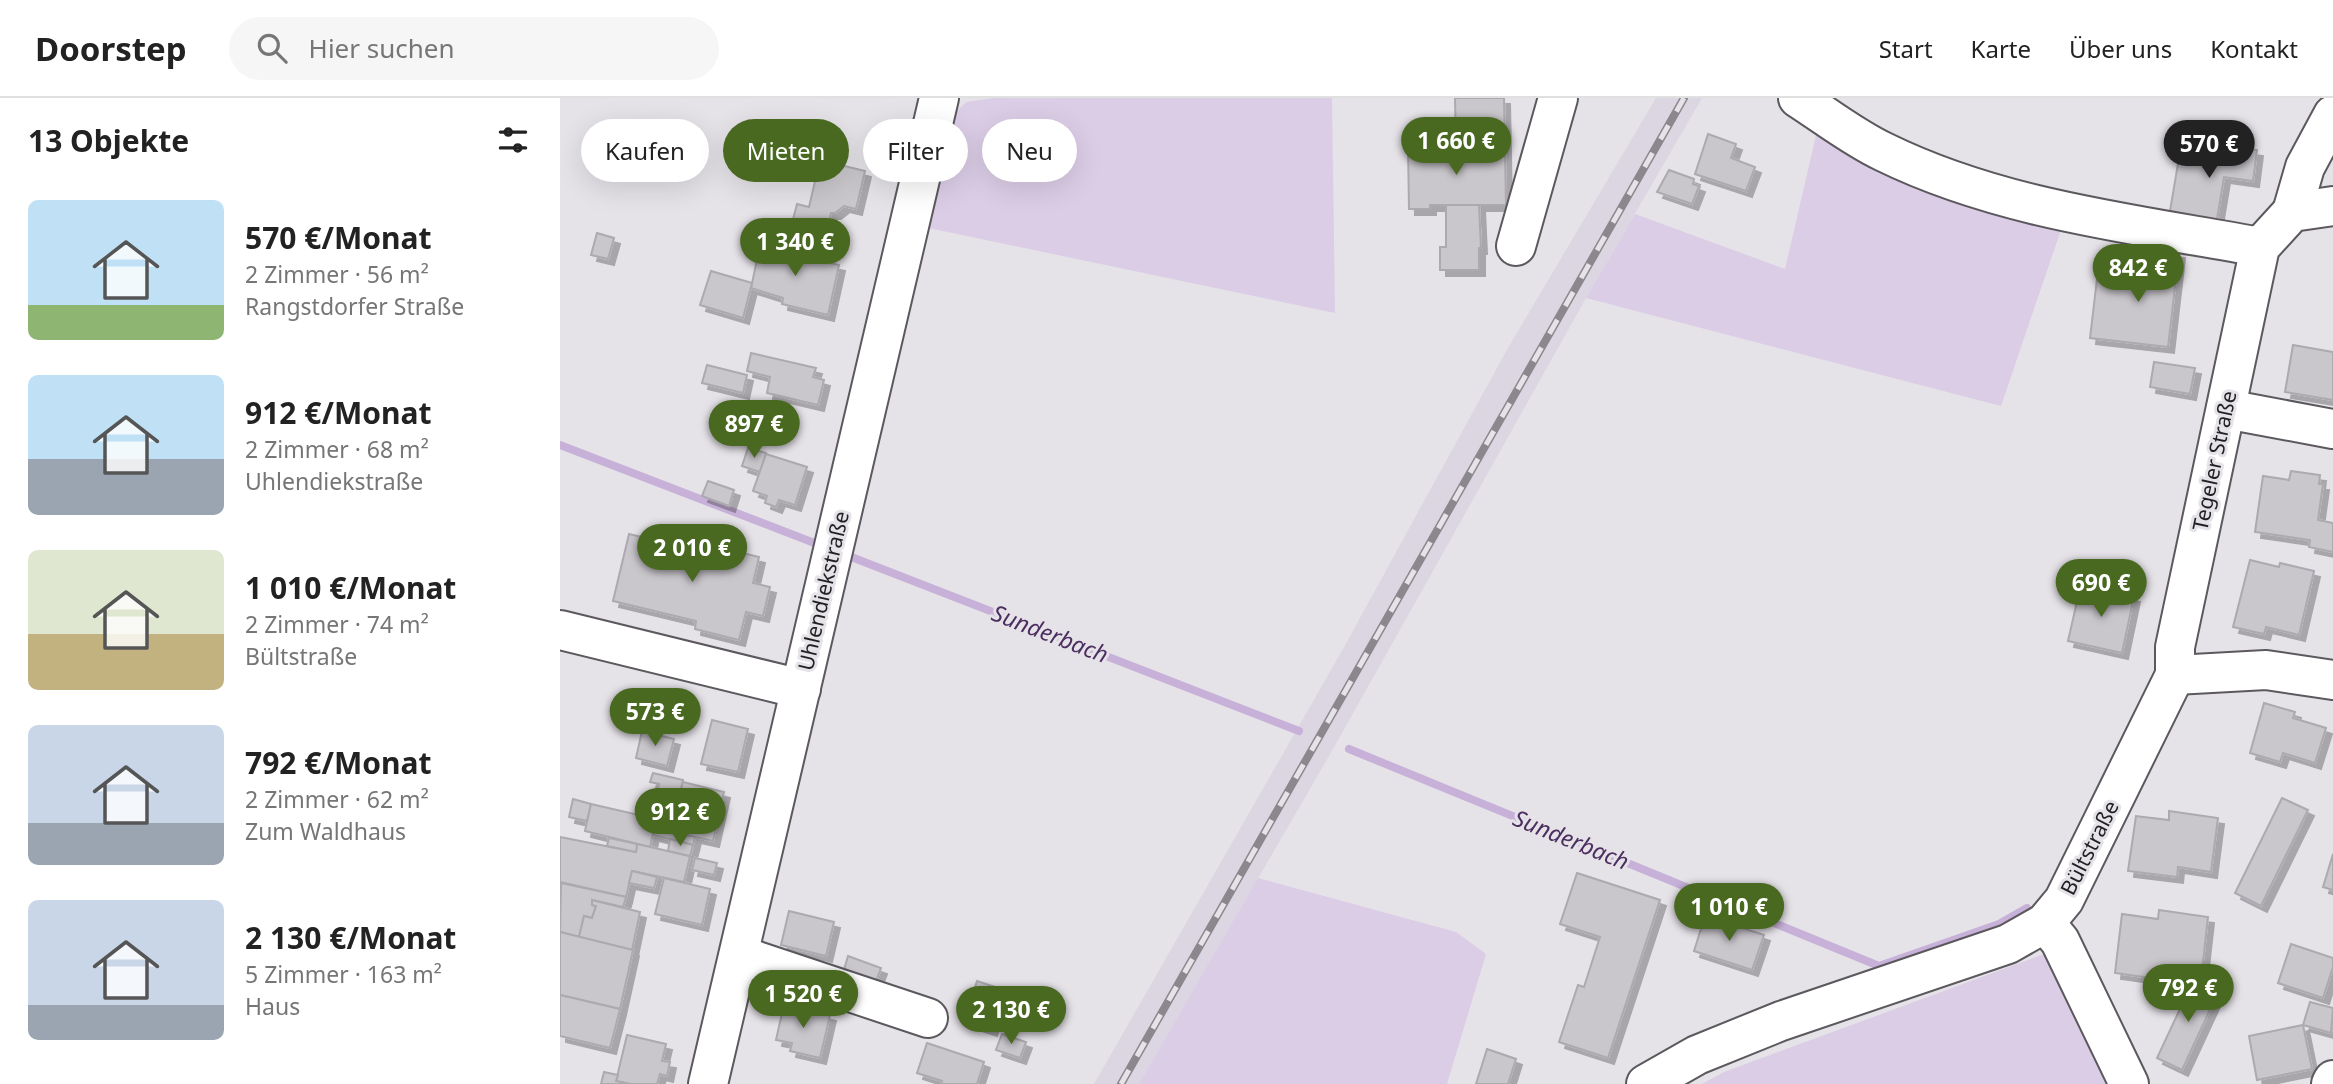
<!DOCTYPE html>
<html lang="de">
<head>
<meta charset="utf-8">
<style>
  :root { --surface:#fff; --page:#f6f6f6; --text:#222; --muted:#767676; --line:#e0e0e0; --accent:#496920 }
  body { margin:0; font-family:"Noto Sans",sans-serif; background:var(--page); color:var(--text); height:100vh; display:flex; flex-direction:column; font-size:26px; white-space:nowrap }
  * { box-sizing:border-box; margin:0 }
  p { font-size:23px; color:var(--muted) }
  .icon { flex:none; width:38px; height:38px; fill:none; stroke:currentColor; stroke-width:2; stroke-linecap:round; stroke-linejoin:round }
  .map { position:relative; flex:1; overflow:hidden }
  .side { display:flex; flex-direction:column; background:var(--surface); width:560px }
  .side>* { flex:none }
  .top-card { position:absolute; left:21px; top:21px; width:665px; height:63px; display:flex; gap:14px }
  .price { position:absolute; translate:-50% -60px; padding:0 16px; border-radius:24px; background:var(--accent); color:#fff; font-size:23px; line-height:46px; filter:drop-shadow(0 2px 4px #0008) }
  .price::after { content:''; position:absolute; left:50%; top:42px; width:21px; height:16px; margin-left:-10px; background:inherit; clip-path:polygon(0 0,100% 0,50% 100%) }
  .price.active { background:#222; color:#fff }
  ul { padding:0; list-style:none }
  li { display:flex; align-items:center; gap:21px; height:175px; padding:0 28px }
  li span { display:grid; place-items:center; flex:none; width:196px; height:140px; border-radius:10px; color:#555 }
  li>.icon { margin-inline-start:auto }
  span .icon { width:84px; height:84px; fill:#fffc; stroke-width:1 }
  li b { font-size:30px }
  h2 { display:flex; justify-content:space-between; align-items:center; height:84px; padding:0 28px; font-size:30px }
  .chip { padding:0 24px; border-radius:32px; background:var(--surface); box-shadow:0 7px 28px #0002; font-size:24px; line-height:63px }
  .chip.active { background:var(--accent); color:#fff }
  header { display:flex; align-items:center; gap:42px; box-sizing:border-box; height:98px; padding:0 35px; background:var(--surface); border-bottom:2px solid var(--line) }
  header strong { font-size:33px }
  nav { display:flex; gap:38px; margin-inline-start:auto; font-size:24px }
  .search { width:490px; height:63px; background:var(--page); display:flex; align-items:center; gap:18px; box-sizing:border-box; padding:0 24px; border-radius:38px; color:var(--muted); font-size:26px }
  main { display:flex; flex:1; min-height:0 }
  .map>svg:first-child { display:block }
  .built { fill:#dcd5e2 }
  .green { fill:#dbcde6 }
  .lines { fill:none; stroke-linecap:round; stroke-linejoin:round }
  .stream { stroke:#c7b1d8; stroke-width:8 }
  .building { fill:#c9c6cc; stroke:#aca9af; stroke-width:2; filter:url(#shadow) }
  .minor-casing { stroke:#5c595e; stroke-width:42 }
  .minor { stroke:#fff; stroke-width:38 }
  .rail-casing { stroke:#8a888c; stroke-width:8 }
  .rail { stroke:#e5e2e8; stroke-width:5; stroke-dasharray:16; stroke-linecap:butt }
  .labels { text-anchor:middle; stroke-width:6; stroke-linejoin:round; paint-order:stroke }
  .street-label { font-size:21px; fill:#201f21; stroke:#e5e2e8 }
  .water-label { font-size:23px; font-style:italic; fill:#4c2e60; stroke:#e5e2e8 }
</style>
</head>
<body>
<header>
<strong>Doorstep</strong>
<div class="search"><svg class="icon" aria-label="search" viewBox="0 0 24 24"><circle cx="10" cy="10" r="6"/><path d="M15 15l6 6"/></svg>Hier suchen</div>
<nav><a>Start</a><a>Karte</a><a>Über uns</a><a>Kontakt</a></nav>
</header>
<main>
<section class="side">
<h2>13 Objekte<svg class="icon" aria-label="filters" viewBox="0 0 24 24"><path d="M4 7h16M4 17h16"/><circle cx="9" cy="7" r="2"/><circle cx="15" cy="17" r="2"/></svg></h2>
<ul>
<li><span style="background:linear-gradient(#bfe0f5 75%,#8fb573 0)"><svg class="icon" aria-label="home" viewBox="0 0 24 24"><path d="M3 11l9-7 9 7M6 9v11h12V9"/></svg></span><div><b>570 €/Monat</b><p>2 Zimmer · 56 m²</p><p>Rangstdorfer Straße</p></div></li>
<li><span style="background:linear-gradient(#bfe0f5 60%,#9aa5b1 0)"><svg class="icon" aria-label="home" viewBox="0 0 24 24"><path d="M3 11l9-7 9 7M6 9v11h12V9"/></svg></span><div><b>912 €/Monat</b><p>2 Zimmer · 68 m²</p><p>Uhlendiekstraße</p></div></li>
<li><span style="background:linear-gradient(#dfe7d0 60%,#c2b280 0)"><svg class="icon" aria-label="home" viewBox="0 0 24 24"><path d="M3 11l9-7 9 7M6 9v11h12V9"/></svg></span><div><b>1 010 €/Monat</b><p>2 Zimmer · 74 m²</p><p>Bültstraße</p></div></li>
<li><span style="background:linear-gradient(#c9d6e8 70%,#9aa5b1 0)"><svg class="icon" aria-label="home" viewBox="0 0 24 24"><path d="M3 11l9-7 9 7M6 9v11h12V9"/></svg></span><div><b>792 €/Monat</b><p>2 Zimmer · 62 m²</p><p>Zum Waldhaus</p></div></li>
<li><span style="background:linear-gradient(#c9d6e8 75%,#9aa5b1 0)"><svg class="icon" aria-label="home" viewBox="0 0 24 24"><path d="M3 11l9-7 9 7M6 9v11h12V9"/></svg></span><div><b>2 130 €/Monat</b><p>5 Zimmer · 163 m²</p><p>Haus</p></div></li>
</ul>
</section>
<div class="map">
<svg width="1773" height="986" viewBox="0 0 1773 986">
  <defs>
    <filter id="shadow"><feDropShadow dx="6" dy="6" stdDeviation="0" flood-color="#0004"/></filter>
  </defs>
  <rect width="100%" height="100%" fill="#e5e2e8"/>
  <path class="built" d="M1096,0H1142L1026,200L773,651L579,986H534L783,551L948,250Z"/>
  <g class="green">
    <path d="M434,0H772L775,215L359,128L385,25L406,4Z"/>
    <path d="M1258,29L1504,123L1441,308L1026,200L1075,116L1225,171Z"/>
    <path d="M698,780L896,834L926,856L887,986H579Z"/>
    <path d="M1487,855L1554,986H1142L1164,974Z"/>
  </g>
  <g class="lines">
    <g class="stream">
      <path d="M0,347L257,446"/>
      <path d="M281,455L739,633"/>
      <path d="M789,651L1319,868L1439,826L1467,810"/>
    </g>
  </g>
  <g class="building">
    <path d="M895,0H944L945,51H896Z"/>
    <path d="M1148,36L1176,46L1171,60L1195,69L1186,93L1135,76Z"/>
    <path d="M887,48V51H945L946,107H870V111H849L848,49Z"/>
    <path d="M1667,48L1697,52L1693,83L1664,79L1657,121L1610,113L1620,54L1665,62Z"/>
    <path d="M260,62L305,73L296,111L284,108L275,115H271L265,141L230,133L237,106L249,109Z"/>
    <path d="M1109,72L1134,81L1133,86L1139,88L1132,106L1097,94Z"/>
    <path d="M886,107H919L921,150H919V172H880V149H886Z"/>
    <path d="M37,135L54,140L48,161L31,157Z"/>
    <path d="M201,143L248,153L246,160L279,167L268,217L222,206L223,200L191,190Z"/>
    <path d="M1588,150L1619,154L1608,249L1530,240L1537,181L1584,186Z"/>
    <path d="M151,173L192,185L183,220L140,207Z"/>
    <path d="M1733,247L1773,254V302L1725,294Z"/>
    <path d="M191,255L256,270L253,279L264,282L258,307L207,295L210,279L187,273Z"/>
    <path d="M1594,264L1635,270L1630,296L1590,289Z"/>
    <path d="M147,267L187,277L183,295L142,285Z"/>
    <path d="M188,350L206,355L200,374L182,368Z"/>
    <path d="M206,356L247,369L235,407L219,402L216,409L205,405L207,398L193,393Z"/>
    <path d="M1731,373L1760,377L1759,386H1763L1758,422L1773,425V454L1749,449L1750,442L1695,434L1703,378L1729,382Z"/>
    <path d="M148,383L174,392L169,408L142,398Z"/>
    <path d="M69,436L152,456L154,448L199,459L193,485L210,489L203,518L186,514L179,542L135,531L136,523L53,503Z"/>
    <path d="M1690,462L1719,469L1720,465L1754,473L1739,537L1706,529L1704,536L1673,529Z"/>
    <path d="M1521,486L1574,498L1562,555L1508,543Z"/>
    <path d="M1704,605L1735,614L1733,620L1766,630L1755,665L1723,655L1720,664L1690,655Z"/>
    <path d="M152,622L188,631L178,674L141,666Z"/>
    <path d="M82,633L114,641L107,668L76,660Z"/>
    <path d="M93,675L123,682L118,704L96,699L99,686L90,684Z"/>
    <path d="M123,684L164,694L153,743L117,735L125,700L119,699Z"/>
    <path d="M1722,700L1748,712L1701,808L1675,795Z"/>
    <path d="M13,701L31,706L27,723L9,719Z"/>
    <path d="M31,706L96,721L90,749L25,733Z"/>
    <path d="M1609,713L1658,720L1651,774L1618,769L1617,779L1568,773L1576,718L1609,722Z"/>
    <path d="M96,724L118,729L117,735L135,739L133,747L93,737Z"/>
    <path d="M0,739L76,754L77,746L130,758L124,784L72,773L66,799L0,784Z"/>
    <path d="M49,740L77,746L76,754L47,748Z"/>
    <path d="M110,741L133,747L130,758L108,753Z"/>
    <path d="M1773,756V792L1763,789Z"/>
    <path d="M135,760L157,765L154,777L132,772Z"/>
    <path d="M72,773L97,779L94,790L69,785Z"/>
    <path d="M1017,775L1100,802L1048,960L999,944L1018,887L1024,889L1040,839L1000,826Z"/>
    <path d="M104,780L150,791L142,827L95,816Z"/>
    <path d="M1,785L66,799L63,809L32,802V807L36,808L32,820L24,818L19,839L0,834Z"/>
    <path d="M32,802L80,814L72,852L19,839L24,818L32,820L36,808L32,807Z"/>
    <path d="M1599,812L1648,819L1642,872L1608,868L1606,882L1555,875L1562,816L1598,821Z"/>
    <path d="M229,813L274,824L266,858L221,847Z"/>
    <path d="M1145,818L1204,837L1192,872L1134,853Z"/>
    <path d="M0,834L73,852L60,911L0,897Z"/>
    <path d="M1731,846L1773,860V869L1763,900L1718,885Z"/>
    <path d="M288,858L321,870L315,886L283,875Z"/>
    <path d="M1634,881L1659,892L1622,972L1597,960Z"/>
    <path d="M417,883L444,892L431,932L404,923Z"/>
    <path d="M0,897L60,911L50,950L0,938Z"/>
    <path d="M1750,904L1773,910L1771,935L1743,927Z"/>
    <path d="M224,906L270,917L260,960L230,953L232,945L216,942Z"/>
    <path d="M1743,927L1752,971L1697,982L1689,938Z"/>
    <path d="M442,936L466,944L460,960L436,952Z"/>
    <path d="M67,937L106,946L102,963L110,964L107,978L100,976L97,986H70L56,983Z"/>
    <path d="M367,945L424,964L417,986H381L382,983L357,975Z"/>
    <path d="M927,951L956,961L948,986H916Z"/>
    <path d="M44,974L58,977L56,983L70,986H41Z"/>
  </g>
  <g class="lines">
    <g class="minor-casing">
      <g id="minor">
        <path d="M1238,0C1266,18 1294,40 1324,54C1440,111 1574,126 1700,149"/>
        <path d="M1732,114L1745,69L1773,17"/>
        <path d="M956,148L998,0"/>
        <path d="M1666,311L1773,331"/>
        <path d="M0,532L241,591"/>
        <path d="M1615,577L1706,572L1773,582"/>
        <path d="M1485,825L1500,843L1569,986"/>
        <path d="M179,857L368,920"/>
        <path d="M148,986L379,0"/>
        <path d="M1086,986L1137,957L1221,923L1448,846L1485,825L1504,802L1615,577V549L1700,149L1732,114L1773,108"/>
        <path d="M1771,986L1773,982"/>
      </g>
    </g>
    <use href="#minor" class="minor"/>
    <g class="rail-casing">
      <path id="rail" d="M561,986L1124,0"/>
    </g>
    <use href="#rail" class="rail"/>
  </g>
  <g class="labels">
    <g class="street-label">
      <text transform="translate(1655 363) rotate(-78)" y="7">Tegeler Straße</text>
      <text transform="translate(264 493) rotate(-77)" y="7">Uhlendiekstraße</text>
      <text transform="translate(1530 750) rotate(-63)" y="7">Bültstraße</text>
    </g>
    <g class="water-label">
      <text transform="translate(490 536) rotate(21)" y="8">Sunderbach</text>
      <text transform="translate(1011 742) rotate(22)" y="8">Sunderbach</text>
    </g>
  </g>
</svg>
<b class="price" style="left:896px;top:79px">1 660 €</b>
<b class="price active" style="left:1649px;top:82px">570 €</b>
<b class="price" style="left:235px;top:180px">1 340 €</b>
<b class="price" style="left:1578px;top:206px">842 €</b>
<b class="price" style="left:194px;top:362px">897 €</b>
<b class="price" style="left:132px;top:486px">2 010 €</b>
<b class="price" style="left:1541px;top:521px">690 €</b>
<b class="price" style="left:95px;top:650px">573 €</b>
<b class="price" style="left:120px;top:750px">912 €</b>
<b class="price" style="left:1169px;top:845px">1 010 €</b>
<b class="price" style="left:1628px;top:926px">792 €</b>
<b class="price" style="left:243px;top:932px">1 520 €</b>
<b class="price" style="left:451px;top:948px">2 130 €</b>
<div class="top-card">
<a class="chip">Kaufen</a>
<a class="chip active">Mieten</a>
<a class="chip">Filter</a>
<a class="chip">Neu</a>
</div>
</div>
</main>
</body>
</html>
